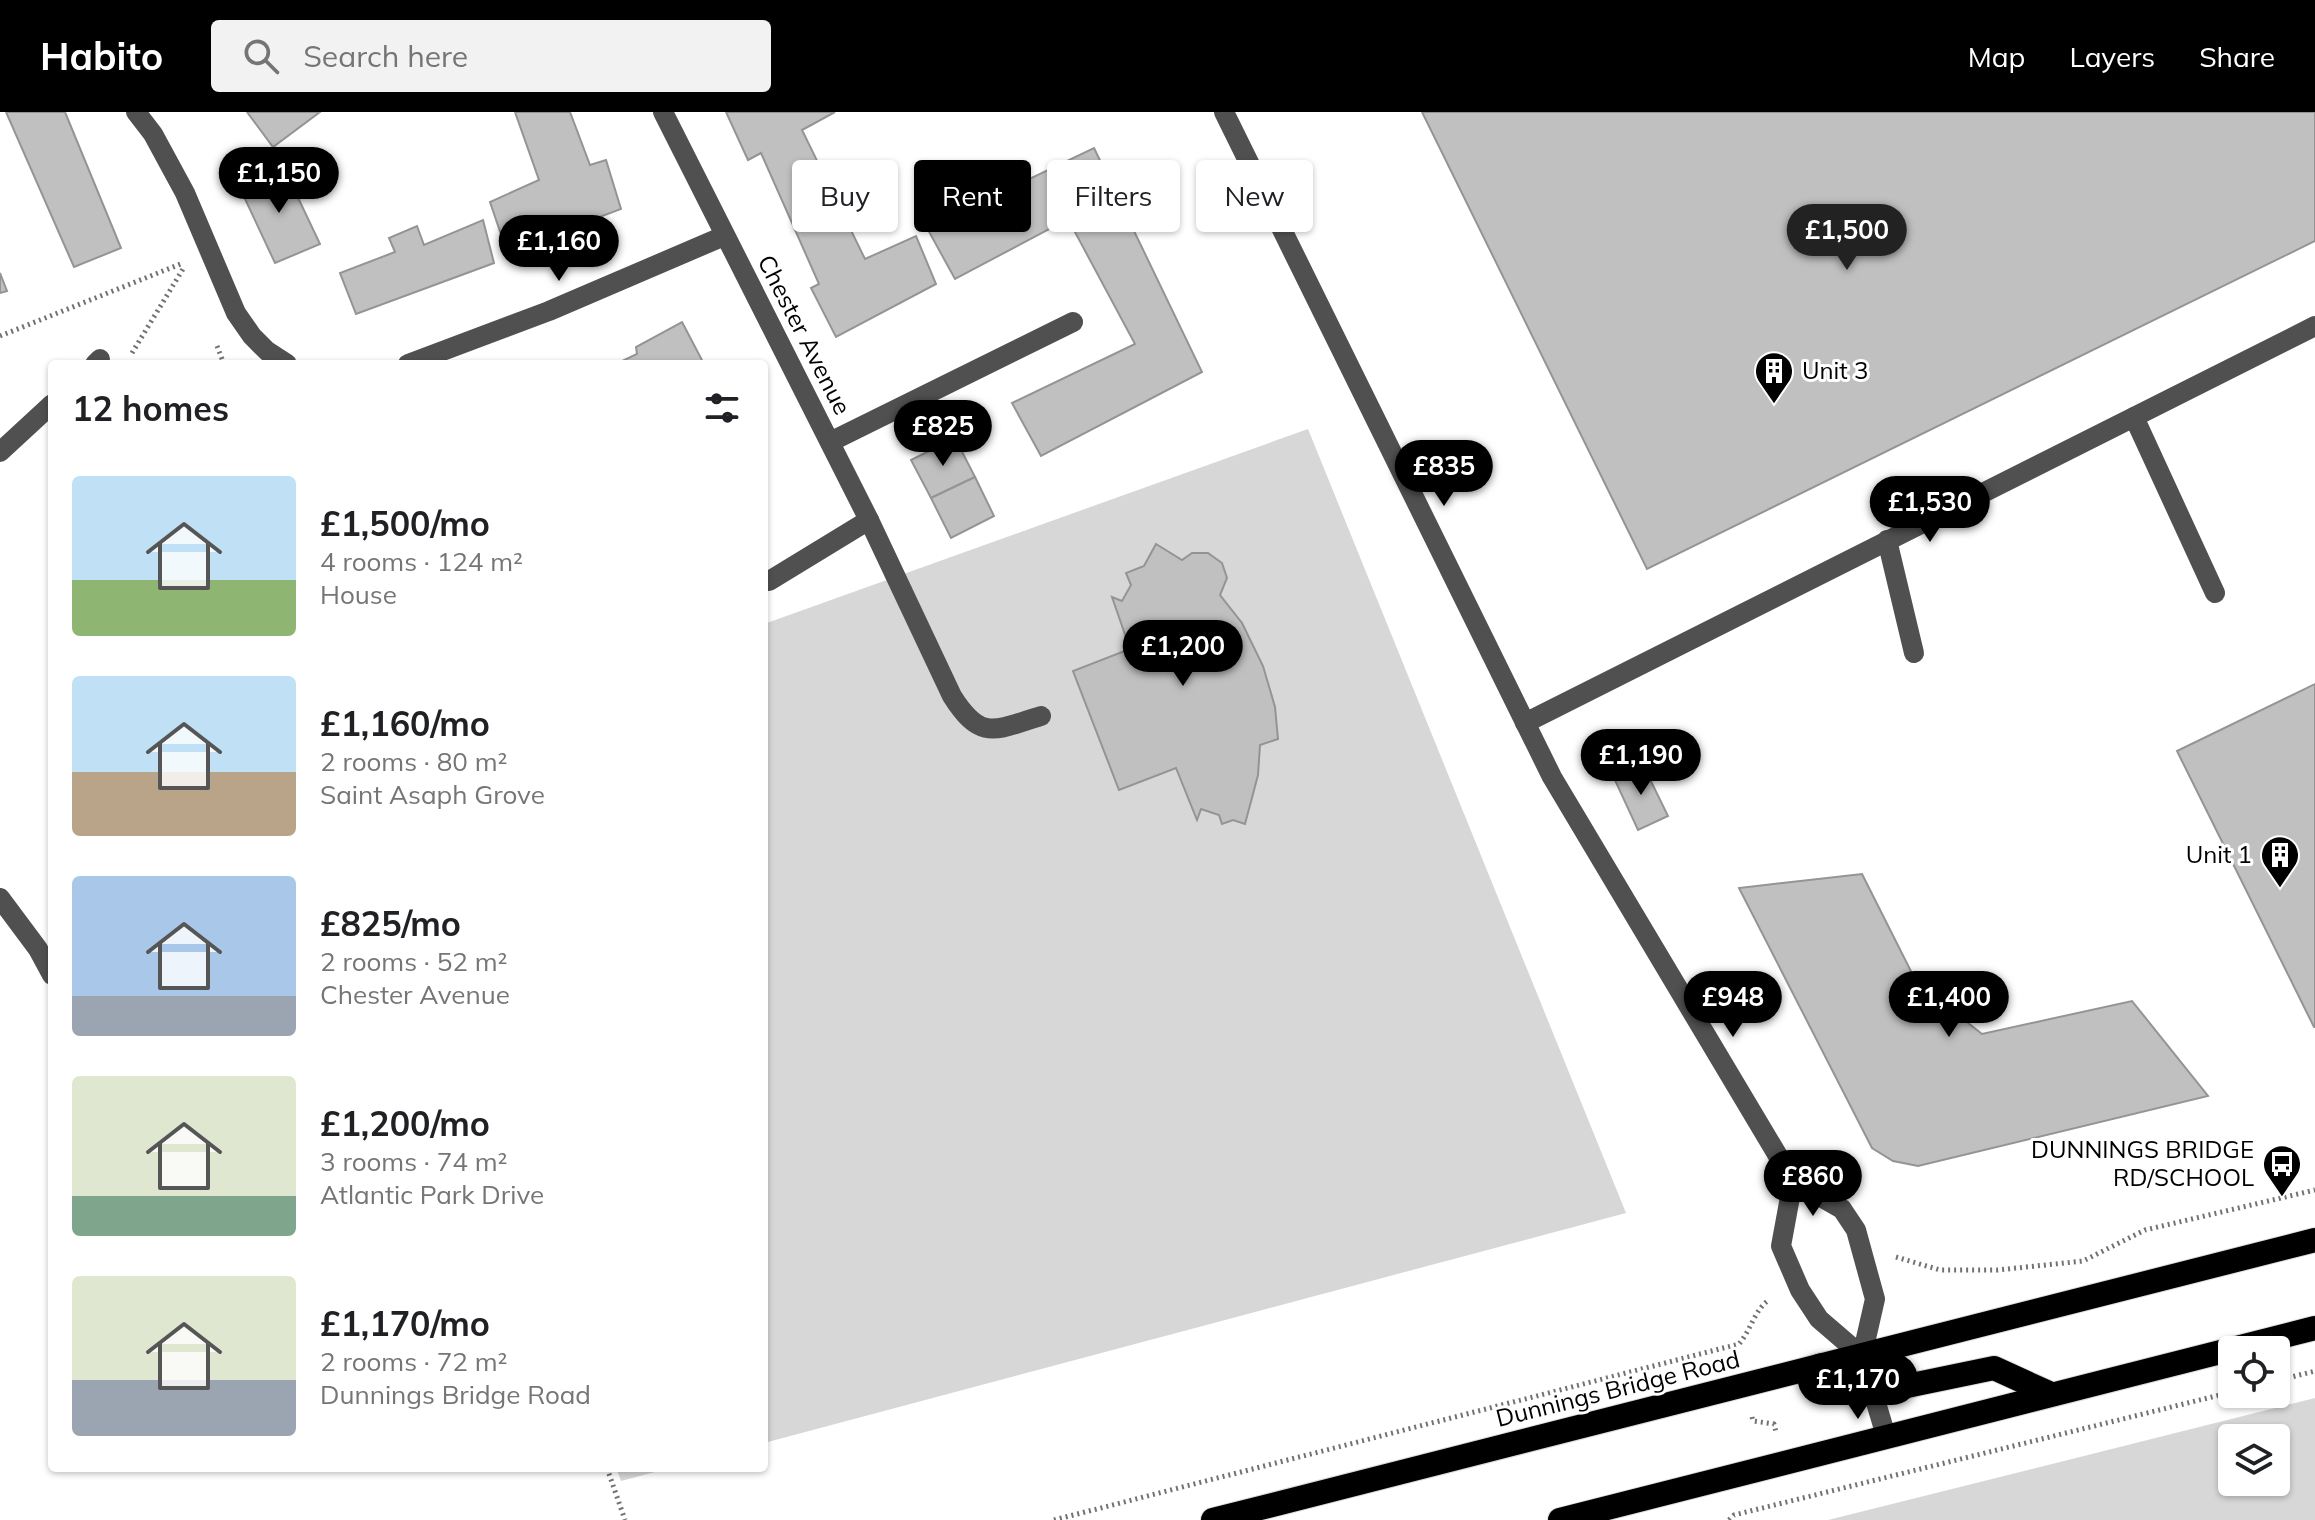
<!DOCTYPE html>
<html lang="en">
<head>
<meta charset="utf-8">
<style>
  :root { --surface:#fff; --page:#f2f2f2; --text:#202124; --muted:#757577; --accent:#000 }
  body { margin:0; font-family:Mulish,sans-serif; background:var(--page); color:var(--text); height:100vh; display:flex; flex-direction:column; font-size:30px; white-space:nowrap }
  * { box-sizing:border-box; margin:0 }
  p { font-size:26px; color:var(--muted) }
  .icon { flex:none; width:44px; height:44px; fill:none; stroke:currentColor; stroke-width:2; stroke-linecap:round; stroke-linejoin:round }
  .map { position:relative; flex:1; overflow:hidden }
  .sheet { position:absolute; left:48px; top:248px; width:720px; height:1112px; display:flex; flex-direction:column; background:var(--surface); border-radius:8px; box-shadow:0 2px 6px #0004 }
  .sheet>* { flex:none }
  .banner { position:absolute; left:792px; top:48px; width:760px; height:72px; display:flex; gap:16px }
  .buttons { position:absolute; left:2218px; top:1224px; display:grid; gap:16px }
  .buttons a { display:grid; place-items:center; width:72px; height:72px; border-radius:8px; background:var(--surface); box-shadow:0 2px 6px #0004; font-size:40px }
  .price { position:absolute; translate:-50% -68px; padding:0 18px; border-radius:28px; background:var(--accent); color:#fff; font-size:26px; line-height:52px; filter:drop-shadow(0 2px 4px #0008) }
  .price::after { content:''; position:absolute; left:50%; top:48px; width:24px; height:18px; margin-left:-12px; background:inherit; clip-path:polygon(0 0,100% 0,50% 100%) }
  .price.active { background:#222; color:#fff }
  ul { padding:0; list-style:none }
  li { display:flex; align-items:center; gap:24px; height:200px; padding:0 24px }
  li span { display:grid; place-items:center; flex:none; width:224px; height:160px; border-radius:8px; color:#555 }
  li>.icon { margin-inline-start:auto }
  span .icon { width:96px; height:96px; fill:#fffc; stroke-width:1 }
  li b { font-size:34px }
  h2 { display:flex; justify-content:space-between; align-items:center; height:96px; padding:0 24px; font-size:34px }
  .tag { padding:0 28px; border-radius:8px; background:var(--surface); box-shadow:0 2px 6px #0004; font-size:28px; line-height:72px }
  .tag.active { background:var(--accent); color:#fff }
  header { display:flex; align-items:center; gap:48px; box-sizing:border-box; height:112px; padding:0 40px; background:var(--accent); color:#fff }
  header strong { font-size:38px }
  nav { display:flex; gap:44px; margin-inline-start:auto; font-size:28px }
  .search { width:560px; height:72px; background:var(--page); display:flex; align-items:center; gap:20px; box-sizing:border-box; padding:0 28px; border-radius:8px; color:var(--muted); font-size:30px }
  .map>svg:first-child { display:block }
  .green { fill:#d7d7d7; fill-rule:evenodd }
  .building { fill:#c0c0c0; stroke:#949494; stroke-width:2 }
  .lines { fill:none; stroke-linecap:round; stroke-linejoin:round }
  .highway-casing { stroke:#dbdbdb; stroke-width:26 }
  .path { stroke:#727272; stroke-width:5; stroke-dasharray:2 4; stroke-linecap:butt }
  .minor { stroke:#505050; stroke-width:20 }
  .highway { stroke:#000; stroke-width:24 }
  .labels { text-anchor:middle; stroke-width:6; stroke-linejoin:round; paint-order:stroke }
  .street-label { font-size:24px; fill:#000; stroke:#fff }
  .poi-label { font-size:24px; fill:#000; stroke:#fff; text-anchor:end }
</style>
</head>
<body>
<header>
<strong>Habito</strong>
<div class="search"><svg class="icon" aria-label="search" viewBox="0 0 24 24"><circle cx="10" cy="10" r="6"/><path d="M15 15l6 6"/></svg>Search here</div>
<nav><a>Map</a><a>Layers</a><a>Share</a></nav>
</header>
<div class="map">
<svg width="2315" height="1408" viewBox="0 0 2315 1408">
  <rect width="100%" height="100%" fill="#fff"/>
  <g class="green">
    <path d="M1308,317L1626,1101L764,1331V512Z"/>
    <path d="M2315,1286V1408H1828ZM2276,1326V1370H2232V1326Z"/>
    <path d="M616,1356H670L621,1369Z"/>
  </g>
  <g class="building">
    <path d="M6,0H65L121,136L74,155Z"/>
    <path d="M247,0H320L273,35Z"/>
    <path d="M515,0H570L590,53L606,48L621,97L507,140L490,90L539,68Z"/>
    <path d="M726,0H835L802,18L865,147L916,124L936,172L836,225L811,176L819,172L761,41L748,48Z"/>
    <path d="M1422,0H2315V129L1647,457Z"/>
    <path d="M1094,36L1202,260L1041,344L1012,291L1135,232L1068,107L955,167L927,116Z"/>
    <path d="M283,54L320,132L275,151L239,74Z"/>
    <path d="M483,108L494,151L356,202L340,161L395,140L389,126L417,114L424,133Z"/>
    <path d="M0,161L7,179L0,181Z"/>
    <path d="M682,210L704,252H616L637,242L636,235Z"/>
    <path d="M955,326L975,365L931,386L911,348Z"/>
    <path d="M975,365L994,404L951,426L931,386Z"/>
    <path d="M1156,432L1182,448L1192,441H1208L1222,451L1227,466L1220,483L1242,511L1263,554L1275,595L1278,627L1260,633L1258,663L1245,712L1233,708L1222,712L1219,703L1201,697L1197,708L1176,656L1119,678L1073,559L1130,537L1112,485L1122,489L1131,473L1126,461L1144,454Z"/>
    <path d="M2315,572V915H2314L2177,639Z"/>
    <path d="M1643,653L1668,704L1638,718L1614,666Z"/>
    <path d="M1862,762L1932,901L1958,903L1982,922L2132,889L2208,984L1918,1054L1893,1049L1872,1036L1739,776Z"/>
  </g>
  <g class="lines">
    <g class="highway-casing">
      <g id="highway">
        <path d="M1873,1281L1994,1256L2051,1282"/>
        <path d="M1213,1408L2315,1128"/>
        <path d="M1560,1408L2315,1216"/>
      </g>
    </g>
    <g class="path">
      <path d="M0,224L183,151"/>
      <path d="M217,234L224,252"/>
      <path d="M132,241L183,157"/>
      <path d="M1896,1145L1940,1158H1998L2083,1149L2145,1118L2315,1078"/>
      <path d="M2276,1269L2315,1259"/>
      <path d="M1752,1305L1753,1309L1774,1312L1776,1320"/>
      <path d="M607,1356L625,1408"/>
      <path d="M1054,1408L1739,1232C1751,1218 1755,1197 1769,1188"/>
      <path d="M1729,1408L1734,1403L2232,1280"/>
    </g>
    <g class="minor">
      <path d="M136,0L153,22L185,81L236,201L252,224L267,239L287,252"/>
      <path d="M663,0L869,408L769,469"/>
      <path d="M1224,0L1552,665L1793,1069L1842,1097L1856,1118L1875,1187L1862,1244L1886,1324"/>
      <path d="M95,252L100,247"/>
      <path d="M408,252L549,199L724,124"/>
      <path d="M2134,305L2215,481"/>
      <path d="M830,330L1073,210"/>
      <path d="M0,340L52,292"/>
      <path d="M869,408L952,584C981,630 995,618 1041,604"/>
      <path d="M1887,428L1914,541"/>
      <path d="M1525,611L2315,214"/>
      <path d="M0,786L38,837L52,863"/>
      <path d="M1793,1069L1781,1134L1800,1178L1819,1207L1862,1244"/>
    </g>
    <use href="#highway" class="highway"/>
  </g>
  <defs>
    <g id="building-pin" transform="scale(2)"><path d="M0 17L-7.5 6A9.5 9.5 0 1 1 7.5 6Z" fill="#000" stroke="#fff"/><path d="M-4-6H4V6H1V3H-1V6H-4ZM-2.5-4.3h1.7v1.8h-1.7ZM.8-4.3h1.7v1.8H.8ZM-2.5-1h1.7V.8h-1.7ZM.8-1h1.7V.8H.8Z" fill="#fff"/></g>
    <g id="bus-pin" transform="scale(2)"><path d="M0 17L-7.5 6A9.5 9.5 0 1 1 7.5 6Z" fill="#000" stroke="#fff"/><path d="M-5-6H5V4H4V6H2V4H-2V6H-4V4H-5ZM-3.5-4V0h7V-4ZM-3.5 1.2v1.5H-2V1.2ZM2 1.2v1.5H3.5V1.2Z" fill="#fff"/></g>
  </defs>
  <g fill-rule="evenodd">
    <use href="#building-pin" x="1774" y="259"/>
    <use href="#building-pin" x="2280" y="743"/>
    <use href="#bus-pin" x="2282" y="1052"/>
  </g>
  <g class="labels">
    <g class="street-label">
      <text transform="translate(804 223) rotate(63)" y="8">Chester Avenue</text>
      <text transform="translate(1618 1277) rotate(-14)" y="8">Dunnings Bridge Road</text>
    </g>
    <g class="poi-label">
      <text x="1802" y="267" text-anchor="start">Unit 3</text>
      <text x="2252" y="751">Unit 1</text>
      <text x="2254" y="1046">DUNNINGS BRIDGE<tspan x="2254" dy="28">RD/SCHOOL</tspan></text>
    </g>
  </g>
</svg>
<div class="buttons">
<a><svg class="icon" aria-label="locate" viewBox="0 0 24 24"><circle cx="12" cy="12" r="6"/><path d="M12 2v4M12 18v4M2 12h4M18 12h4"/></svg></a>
<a><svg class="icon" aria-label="layers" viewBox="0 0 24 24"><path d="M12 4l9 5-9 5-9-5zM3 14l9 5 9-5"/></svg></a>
</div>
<b class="price" style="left:279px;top:103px">£1,150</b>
<b class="price active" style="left:1847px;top:160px">£1,500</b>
<b class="price" style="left:559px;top:171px">£1,160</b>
<b class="price" style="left:943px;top:356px">£825</b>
<b class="price" style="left:1444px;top:396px">£835</b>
<b class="price" style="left:1930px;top:432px">£1,530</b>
<b class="price" style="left:1183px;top:576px">£1,200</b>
<b class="price" style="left:1641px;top:685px">£1,190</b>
<b class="price" style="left:1733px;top:927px">£948</b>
<b class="price" style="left:1949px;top:927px">£1,400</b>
<b class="price" style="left:1813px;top:1106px">£860</b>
<b class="price" style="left:1858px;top:1309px">£1,170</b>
<div class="banner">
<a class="tag">Buy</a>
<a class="tag active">Rent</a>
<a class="tag">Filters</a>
<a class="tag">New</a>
</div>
<section class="sheet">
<h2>12 homes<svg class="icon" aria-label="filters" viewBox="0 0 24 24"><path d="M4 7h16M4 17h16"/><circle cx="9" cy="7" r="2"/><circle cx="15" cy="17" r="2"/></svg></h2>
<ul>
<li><span style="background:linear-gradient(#bfe0f5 65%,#8fb573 0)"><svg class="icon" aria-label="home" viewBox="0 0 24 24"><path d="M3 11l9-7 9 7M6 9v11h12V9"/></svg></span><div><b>£1,500/mo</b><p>4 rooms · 124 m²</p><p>House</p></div></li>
<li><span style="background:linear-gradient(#bfe0f5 60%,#b9a48a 0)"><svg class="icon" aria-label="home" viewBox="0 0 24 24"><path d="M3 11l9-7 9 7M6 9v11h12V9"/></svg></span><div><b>£1,160/mo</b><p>2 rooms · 80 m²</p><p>Saint Asaph Grove</p></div></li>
<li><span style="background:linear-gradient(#a9c7e8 75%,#9aa5b1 0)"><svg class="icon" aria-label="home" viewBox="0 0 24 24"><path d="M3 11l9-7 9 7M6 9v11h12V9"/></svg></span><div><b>£825/mo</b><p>2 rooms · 52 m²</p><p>Chester Avenue</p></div></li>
<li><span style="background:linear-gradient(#dfe7d0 75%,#7fa58c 0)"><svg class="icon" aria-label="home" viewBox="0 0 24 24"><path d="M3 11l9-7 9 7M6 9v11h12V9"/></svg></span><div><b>£1,200/mo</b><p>3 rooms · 74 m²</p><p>Atlantic Park Drive</p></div></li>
<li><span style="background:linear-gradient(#dfe7d0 65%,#9aa5b1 0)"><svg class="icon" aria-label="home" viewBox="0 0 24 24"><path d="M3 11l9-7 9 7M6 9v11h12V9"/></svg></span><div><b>£1,170/mo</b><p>2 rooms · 72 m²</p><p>Dunnings Bridge Road</p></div></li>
</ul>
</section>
</div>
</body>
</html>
